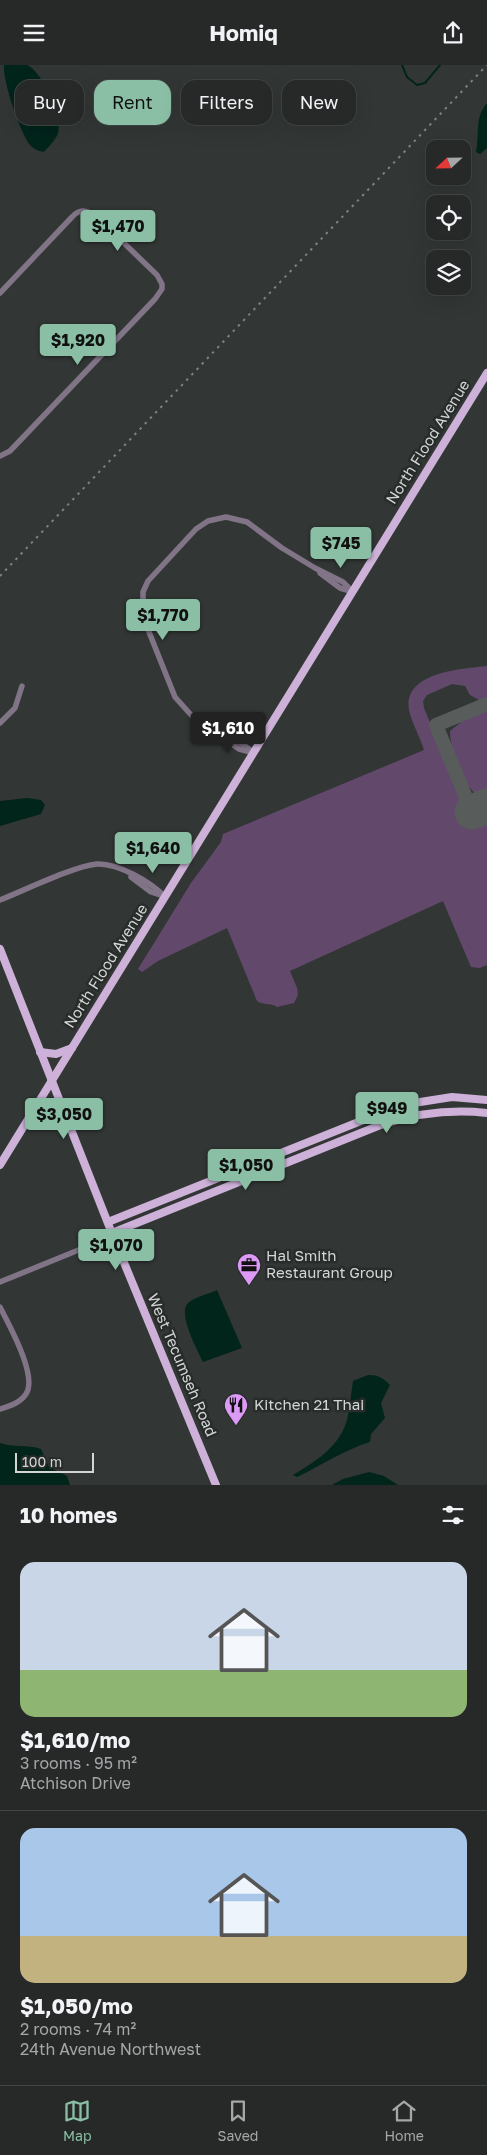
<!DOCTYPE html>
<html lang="en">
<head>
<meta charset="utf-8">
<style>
  :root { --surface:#262928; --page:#2e3130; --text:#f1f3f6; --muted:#a4a6a8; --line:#424545; --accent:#8abfa5 }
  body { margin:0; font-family:"Golos Text",sans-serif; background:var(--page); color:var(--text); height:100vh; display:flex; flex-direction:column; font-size:19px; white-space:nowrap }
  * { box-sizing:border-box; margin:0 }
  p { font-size:16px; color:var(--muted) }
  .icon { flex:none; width:28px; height:28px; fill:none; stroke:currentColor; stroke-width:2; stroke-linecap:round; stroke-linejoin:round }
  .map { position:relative; height:1420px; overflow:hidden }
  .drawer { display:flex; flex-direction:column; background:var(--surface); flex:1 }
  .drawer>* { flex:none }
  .guide { position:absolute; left:15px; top:15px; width:458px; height:45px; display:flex; gap:10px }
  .needle { width:32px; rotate:248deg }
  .buttons { position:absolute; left:426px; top:75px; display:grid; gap:10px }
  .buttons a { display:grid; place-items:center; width:45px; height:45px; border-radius:10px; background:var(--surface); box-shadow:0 5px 20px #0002,0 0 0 1px var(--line); font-size:25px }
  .scale { position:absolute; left:15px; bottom:12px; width:79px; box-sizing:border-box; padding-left:5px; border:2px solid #d3d6d5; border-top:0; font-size:14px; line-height:18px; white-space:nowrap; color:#d3d6d5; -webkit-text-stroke:4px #282d2b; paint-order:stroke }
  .price { position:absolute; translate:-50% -42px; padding:0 11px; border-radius:5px; background:var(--accent); color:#111; font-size:16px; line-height:32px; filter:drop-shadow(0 1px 2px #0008) }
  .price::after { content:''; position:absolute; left:50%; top:30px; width:15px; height:11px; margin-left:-8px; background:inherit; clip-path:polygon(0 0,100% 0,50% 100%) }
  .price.current { background:#222; color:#fff }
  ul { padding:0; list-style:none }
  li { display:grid; align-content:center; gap:10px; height:265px; padding:0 20px }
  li+li { border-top:1px solid var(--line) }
  li span { display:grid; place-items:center; height:155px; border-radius:15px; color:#555 }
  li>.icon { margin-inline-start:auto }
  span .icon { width:90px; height:90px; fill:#fffc; stroke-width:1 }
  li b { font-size:21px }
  h2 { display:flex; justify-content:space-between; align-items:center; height:60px; padding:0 20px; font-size:21px }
  .tag { padding:0 18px; border-radius:15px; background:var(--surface); box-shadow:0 5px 20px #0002,0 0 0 1px var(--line); font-size:18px; line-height:45px }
  .tag.current { background:var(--accent); color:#111 }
  header { display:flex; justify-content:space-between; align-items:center; height:65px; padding:0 20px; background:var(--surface); font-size:22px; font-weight:700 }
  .tabs { display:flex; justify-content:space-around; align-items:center; height:70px; border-top:1px solid var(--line); background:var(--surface); font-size:14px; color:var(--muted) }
  .tabs a { display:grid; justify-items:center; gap:2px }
  .tabs .current { color:var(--accent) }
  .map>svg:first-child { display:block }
  .green { fill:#62496c }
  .water { fill:#01241b }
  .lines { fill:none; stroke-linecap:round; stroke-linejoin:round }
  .stream { stroke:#01241b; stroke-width:2 }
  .taxiway { stroke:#585c5a; stroke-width:14 }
  .runway { stroke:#585c5a; stroke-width:35 }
  .minor { stroke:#817487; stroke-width:5.5 }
  .major { stroke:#cdb1d8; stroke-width:8 }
  .rail { stroke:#7e8280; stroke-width:2; stroke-dasharray:2.5 5; stroke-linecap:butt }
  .labels { text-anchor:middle; stroke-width:5; stroke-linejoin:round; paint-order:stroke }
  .street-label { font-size:15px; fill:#d3d6d5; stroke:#282d2b }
  .poi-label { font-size:15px; fill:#d3d6d5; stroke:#282d2b; text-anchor:start }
</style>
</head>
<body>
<header><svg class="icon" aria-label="menu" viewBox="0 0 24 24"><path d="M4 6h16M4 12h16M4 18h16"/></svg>Homiq<svg class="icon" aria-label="share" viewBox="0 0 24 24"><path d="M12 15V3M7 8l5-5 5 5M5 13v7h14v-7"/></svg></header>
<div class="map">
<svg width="487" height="1420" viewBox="0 0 487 1420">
  <rect width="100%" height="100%" fill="#323735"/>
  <g class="green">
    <path d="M487,601V634L481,636L470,630L465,621L452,619L427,630L423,636L424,643L472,760L487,754V900L480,903L471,902L443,836L290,906L297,923L298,930L294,938L277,942C270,937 264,941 257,936L227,863L158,896L142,907L138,904L191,818L221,777L223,769L424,685C420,672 412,658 409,645C403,607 461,604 487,601Z"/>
    <path d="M487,644V728L479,731C462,722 450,684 450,666L465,654Z"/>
  </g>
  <g class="water">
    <path d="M4,0C11,0 21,0 27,0C42,6 63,53 58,68C56,75 48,82 44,87C39,86 35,85 31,81C21,71 2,14 4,0Z"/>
    <path d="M487,38V83L480,89L476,87C480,69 474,53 487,38Z"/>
    <path d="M27,733L41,735L45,740L41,749L0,761V736Z"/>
    <path d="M217,1225L242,1283L203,1297C198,1286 177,1248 188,1238C194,1232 209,1229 217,1225Z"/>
    <path d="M368,1310C379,1310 383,1313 390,1320L381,1338L385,1353L371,1369L370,1377C344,1385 322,1400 297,1412L293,1410C315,1397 340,1381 347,1355C350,1342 351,1329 353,1316Z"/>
    <path d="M0,1378C14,1383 27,1379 41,1384L49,1402L67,1411L70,1420H0Z"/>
    <path d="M369,1407L384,1411L398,1420H332L343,1414Z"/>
  </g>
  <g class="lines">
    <path class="stream" d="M402,0L407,12L417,20L425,18L440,0"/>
    <path class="taxiway" d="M472,747L436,660L487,639"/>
    <path class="runway" d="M472,747L487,741"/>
    <g class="minor">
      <path d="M0,228L72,152C81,142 89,146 98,153L157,210L162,219V224L155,234L10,386L0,391"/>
      <path d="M320,508L340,523L350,526"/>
      <path d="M0,658L15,643L22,621"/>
      <path d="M219,667L232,672L252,686"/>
      <path d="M254,688L239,684L229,677L192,651L175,632L143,552V527L148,516L196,464L208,456L226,452L247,457L282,483L315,503L343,517L352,526"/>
      <path d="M131,812L151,827L163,831"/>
      <path d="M0,835C23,826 74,801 97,799C118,798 151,817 165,832"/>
      <path d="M0,1217L113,1171"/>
      <path d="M0,1242C9,1260 38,1311 26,1329C20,1338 10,1341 0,1344"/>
    </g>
    <g class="major">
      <path d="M0,884L113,1171L216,1420"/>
      <path d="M40,987L56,989L72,983"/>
      <path d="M30,1051L50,1046L68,1055"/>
      <path d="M0,1100L487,308"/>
      <path d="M108,1157L401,1040L452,1032L487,1035"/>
      <path d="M112,1168L383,1059C418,1048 451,1044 487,1048"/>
    </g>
    <path class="rail" d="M0,511L487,0"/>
  </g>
  <defs>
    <g id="office-pin" transform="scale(1.25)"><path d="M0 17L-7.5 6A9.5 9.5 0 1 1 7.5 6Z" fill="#dc99f5" stroke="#282d2b"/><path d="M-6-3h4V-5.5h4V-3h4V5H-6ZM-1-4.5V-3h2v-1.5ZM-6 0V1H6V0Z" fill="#111"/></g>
    <g id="restaurant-pin" transform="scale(1.25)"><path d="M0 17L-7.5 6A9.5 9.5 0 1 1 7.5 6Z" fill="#dc99f5" stroke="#282d2b"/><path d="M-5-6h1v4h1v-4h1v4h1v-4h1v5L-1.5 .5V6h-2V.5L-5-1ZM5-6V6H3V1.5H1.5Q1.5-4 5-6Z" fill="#111"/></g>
  </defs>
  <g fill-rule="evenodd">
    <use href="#office-pin" x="249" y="1200"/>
    <use href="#restaurant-pin" x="236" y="1340"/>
  </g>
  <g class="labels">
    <g class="street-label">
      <text transform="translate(428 377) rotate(-58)" y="5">North Flood Avenue</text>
      <text transform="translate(106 901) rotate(-58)" y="5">North Flood Avenue</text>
      <text transform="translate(182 1300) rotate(67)" y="5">West Tecumseh Road</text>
    </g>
    <g class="poi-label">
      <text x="266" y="1196">Hal Smith<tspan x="266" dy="17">Restaurant Group</tspan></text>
      <text x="254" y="1345">Kitchen 21 Thai</text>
    </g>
  </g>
</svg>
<div class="buttons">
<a><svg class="needle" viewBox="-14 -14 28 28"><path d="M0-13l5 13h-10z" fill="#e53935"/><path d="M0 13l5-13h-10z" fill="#a4a6a8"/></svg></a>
<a><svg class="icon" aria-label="locate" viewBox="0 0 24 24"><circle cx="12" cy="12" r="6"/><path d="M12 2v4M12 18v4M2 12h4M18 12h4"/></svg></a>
<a><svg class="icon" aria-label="layers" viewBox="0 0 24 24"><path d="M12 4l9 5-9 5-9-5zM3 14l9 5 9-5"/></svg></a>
</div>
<div class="scale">100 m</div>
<b class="price" style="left:118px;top:187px">$1,470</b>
<b class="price" style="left:78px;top:301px">$1,920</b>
<b class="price" style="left:341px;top:504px">$745</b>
<b class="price" style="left:163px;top:576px">$1,770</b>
<b class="price current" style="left:228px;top:689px">$1,610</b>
<b class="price" style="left:153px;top:809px">$1,640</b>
<b class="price" style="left:387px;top:1069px">$949</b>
<b class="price" style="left:64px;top:1075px">$3,050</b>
<b class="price" style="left:246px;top:1126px">$1,050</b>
<b class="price" style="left:116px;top:1206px">$1,070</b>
<div class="guide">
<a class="tag">Buy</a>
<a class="tag current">Rent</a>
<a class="tag">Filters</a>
<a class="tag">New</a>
</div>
</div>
<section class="drawer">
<h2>10 homes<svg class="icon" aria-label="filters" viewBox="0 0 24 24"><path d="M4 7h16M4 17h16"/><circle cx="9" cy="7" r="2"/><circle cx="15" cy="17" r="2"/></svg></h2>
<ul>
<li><span style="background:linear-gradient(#c9d6e8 70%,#8fb573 0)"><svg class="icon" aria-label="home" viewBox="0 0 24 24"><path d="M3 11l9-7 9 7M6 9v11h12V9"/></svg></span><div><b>$1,610/mo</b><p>3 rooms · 95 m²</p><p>Atchison Drive</p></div></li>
<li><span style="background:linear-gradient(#a9c7e8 70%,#c2b280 0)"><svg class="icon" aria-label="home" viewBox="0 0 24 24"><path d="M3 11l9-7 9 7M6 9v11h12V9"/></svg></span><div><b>$1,050/mo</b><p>2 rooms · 74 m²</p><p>24th Avenue Northwest</p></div></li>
</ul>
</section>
<nav class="tabs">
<a class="current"><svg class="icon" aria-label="map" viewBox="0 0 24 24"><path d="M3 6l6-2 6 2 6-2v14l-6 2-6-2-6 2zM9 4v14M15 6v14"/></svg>Map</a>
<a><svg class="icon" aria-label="saved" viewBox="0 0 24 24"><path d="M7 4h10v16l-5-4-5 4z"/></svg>Saved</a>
<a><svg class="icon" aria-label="home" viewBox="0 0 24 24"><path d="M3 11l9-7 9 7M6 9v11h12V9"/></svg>Home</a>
</nav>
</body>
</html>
